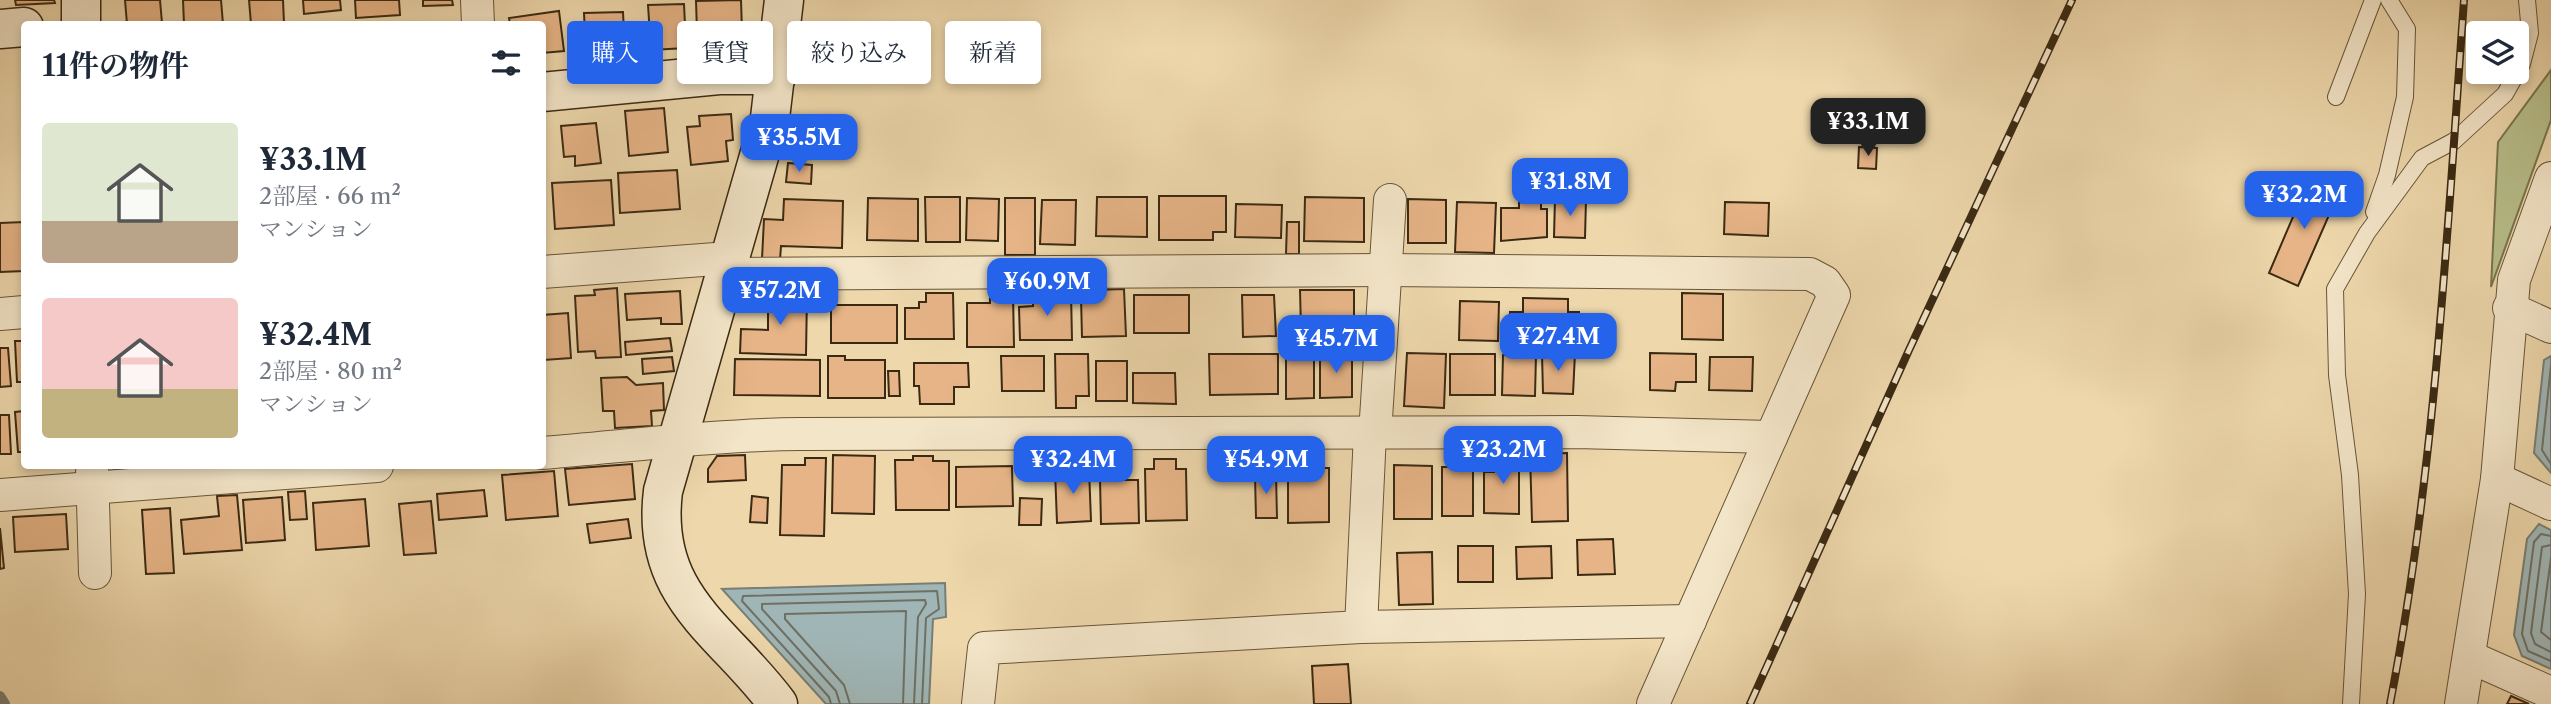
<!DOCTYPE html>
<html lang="ja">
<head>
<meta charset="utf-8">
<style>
  :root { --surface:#fff; --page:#f6f6f7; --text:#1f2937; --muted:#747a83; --accent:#2563eb }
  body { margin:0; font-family:"Libre Caslon Text","Noto Serif JP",serif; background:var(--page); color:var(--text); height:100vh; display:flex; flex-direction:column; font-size:26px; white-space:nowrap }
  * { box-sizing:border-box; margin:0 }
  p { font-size:23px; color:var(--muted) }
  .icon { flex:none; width:38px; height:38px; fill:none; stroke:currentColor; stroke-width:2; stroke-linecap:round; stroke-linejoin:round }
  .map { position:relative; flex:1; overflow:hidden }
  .panel { position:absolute; left:21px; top:21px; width:525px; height:448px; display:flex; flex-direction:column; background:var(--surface); border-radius:7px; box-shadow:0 4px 10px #0003 }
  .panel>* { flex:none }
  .hud { position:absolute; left:567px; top:21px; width:665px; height:63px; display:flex; gap:14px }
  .buttons { position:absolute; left:2466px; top:21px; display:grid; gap:14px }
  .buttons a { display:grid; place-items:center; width:63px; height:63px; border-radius:7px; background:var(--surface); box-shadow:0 4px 10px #0003; font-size:35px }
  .price { position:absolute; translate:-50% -60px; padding:0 16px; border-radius:14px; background:var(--accent); color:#fff; font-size:23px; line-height:46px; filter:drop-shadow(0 2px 4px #0008) }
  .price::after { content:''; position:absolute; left:50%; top:42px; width:21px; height:16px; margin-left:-10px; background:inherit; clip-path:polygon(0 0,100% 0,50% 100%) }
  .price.on { background:#222; color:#fff }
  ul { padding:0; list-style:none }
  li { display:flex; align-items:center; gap:21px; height:175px; padding:0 21px }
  li span { display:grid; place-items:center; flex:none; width:196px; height:140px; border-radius:7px; color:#555 }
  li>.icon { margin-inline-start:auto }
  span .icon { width:84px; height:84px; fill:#fffc; stroke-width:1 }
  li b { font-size:30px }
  h2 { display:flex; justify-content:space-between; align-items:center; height:84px; padding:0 21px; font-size:30px }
  .pill { padding:0 24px; border-radius:7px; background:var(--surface); box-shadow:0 4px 10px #0003; font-size:24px; line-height:63px }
  .pill.on { background:var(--accent); color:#fff }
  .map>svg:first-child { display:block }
  .green { fill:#b7be8a; stroke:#79744e; stroke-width:2 }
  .water { fill:#a0b6b6; stroke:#787e75; stroke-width:2 }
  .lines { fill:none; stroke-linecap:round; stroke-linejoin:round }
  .shore { stroke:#6e7064; stroke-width:2 }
  .stream { stroke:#787e75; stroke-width:10 }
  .building { fill:#e6b486; stroke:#3b2a13; stroke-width:2 }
  .lane-casing { stroke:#685539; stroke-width:18 }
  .street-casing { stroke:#685539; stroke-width:34 }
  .secondary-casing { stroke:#3b2a13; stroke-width:41 }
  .lane { stroke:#f3e5c8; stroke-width:16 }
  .street { stroke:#f3e5c8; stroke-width:32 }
  .secondary { stroke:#f3e5c8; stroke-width:38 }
  .rail-casing { stroke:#3b2a13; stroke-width:8 }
  .rail { stroke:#f3e5c8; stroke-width:5; stroke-dasharray:16; stroke-linecap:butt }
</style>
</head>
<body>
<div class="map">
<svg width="2551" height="704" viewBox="0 0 2551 704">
  <rect width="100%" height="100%" fill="#edd7ab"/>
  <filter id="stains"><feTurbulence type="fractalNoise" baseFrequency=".00286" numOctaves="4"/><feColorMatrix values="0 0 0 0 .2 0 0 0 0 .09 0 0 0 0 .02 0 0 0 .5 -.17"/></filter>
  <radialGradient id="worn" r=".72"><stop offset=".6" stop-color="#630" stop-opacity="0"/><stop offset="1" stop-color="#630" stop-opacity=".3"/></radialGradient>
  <path class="green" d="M2551,70V120L2491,287L2498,142Z"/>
  <g class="water">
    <path d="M2551,356V473L2534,453L2544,360Z"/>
    <path d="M2539,524L2551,530V669L2522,656L2514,635L2527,539Z"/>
    <path d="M945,583L946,617L933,619L929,704H826L722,589Z"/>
  </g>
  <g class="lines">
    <g class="shore">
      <path d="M2551,365L2542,450L2551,464"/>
      <path d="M2551,536L2541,534L2534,542L2522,634L2528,651L2551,661"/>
      <path d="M2551,545L2542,547L2531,633L2535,644L2551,652"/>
      <path d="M2551,558L2541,632L2551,640"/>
      <path d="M831,704L829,697L742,601L743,596L937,591L939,609L926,618L922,704"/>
      <path d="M840,704L836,691L762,609V604L925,600L926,604L918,617L914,704"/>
      <path d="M850,704L844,685L785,619V614L906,611L903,704"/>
    </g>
    <path class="stream" d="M0,696L5,704"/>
  </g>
  <g class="building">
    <path d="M15,0H54L55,3L16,5Z"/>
    <path d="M125,0H160L162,23L127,24Z"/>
    <path d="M183,0H221L223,24H184Z"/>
    <path d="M249,0H283L284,23L251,24Z"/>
    <path d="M303,0H340L341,10L304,14Z"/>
    <path d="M355,0H399L400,15L356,18Z"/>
    <path d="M423,0H452L453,5L423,6Z"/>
    <path d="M741,0L742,31L697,32L696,1Z"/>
    <path d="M684,4L686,48L651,50L648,5Z"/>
    <path d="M559,11L564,51L542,53V24H510L509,18Z"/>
    <path d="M623,12L625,53L586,55L584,13Z"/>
    <path d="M664,108L668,152L629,156L625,111Z"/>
    <path d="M731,114L733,140L726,141L728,161L691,165L687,127L700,126L699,116Z"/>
    <path d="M596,123L601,163L575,166V156L564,157L561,126Z"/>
    <path d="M1859,147L1877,148L1876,169L1858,168Z"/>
    <path d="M788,163L812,165L811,184L786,182Z"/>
    <path d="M677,170L680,209L620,213L618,173Z"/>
    <path d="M2310,177L2340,190L2298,286L2269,273Z"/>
    <path d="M611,180L614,225L555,229L552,183Z"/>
    <path d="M1159,196H1226V232H1213V240H1159Z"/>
    <path d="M925,197H960V242H926Z"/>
    <path d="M1097,197H1147V237L1096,236Z"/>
    <path d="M1305,197L1364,198V242L1304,241Z"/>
    <path d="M868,198L918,199V241L867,240Z"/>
    <path d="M967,198L999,199L998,241L966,240Z"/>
    <rect x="1005" y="198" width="30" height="57"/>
    <path d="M1555,198L1586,199L1585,238L1554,237Z"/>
    <path d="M784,199L843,201L842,248L781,246L780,260L762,259L764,219L783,220Z"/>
    <path d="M1408,199L1446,200V243H1408Z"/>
    <path d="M1042,200H1076L1075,245L1040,244Z"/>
    <path d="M1457,202L1496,203L1494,253L1455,252Z"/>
    <path d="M1519,202L1541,203V209H1547V237L1501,241V208H1519Z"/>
    <path d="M1725,202L1769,203L1768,236L1724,234Z"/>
    <path d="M1236,204L1282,205L1281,238L1235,237Z"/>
    <path d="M24,222V271L0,272V223Z"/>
    <path d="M1287,222H1299V254H1286Z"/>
    <path d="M617,288L621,357L596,358L595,351L578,352L575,296L595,295L594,290Z"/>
    <path d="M1124,289L1126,336L1082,337L1081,297L1096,296L1095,290Z"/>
    <path d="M1300,290H1354V329H1301Z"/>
    <path d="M680,291L682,324H661V318L627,320L625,294Z"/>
    <path d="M768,292L807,294L806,355L740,353L741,329L768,330Z"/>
    <path d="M1071,292L1072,340H1020L1019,307L1033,306V302H1040V293Z"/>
    <path d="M926,293H953L954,339H905V308H919V302H926Z"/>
    <path d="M990,293H1013L1014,347H967V303H990Z"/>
    <path d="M1682,293L1723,294V340L1682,339Z"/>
    <rect x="1134" y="295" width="55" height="38"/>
    <path d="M1242,295H1274L1276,336L1243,337Z"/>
    <path d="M1523,298L1568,299V312H1579L1580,345L1510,344V312H1523Z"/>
    <path d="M1460,301L1499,302L1498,341L1459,340Z"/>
    <rect x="831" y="305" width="66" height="38"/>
    <path d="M568,313L571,358L544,360L542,315Z"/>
    <path d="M670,338L672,351L626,355L625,342Z"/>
    <path d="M15,341H24V382H17Z"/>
    <path d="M0,348H8L11,386L0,387Z"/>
    <path d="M1352,353V397L1320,398V354Z"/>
    <path d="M1407,353L1446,354L1444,408L1404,406Z"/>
    <path d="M1575,353L1573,394L1543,393L1542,354Z"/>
    <path d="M1650,353L1696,354V382H1676L1675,391L1650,390Z"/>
    <path d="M1055,354H1088L1089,396H1076V408H1056Z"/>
    <path d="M1209,354H1278V394L1210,395Z"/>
    <rect x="1450" y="354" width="45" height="41"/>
    <path d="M1503,355H1536L1535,396L1502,395Z"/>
    <path d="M828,356H845V360H885V398H828Z"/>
    <path d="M1001,356H1044V391H1002Z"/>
    <path d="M1286,356H1314V398L1286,399Z"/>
    <path d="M672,357L674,371L643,374L642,359Z"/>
    <path d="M1710,357H1753L1752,391L1709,390Z"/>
    <path d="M735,359L820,360V396L734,395Z"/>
    <rect x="1096" y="361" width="31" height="40"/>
    <path d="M914,363H968L969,387H954V404H920L919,386H914Z"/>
    <path d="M888,371H899L900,396H889Z"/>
    <path d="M1133,373H1175L1176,404L1133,403Z"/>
    <path d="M627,377L636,385L663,383L664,410L651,411L652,426L615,428L614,411H603L601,378Z"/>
    <path d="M24,411V452H18L15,412Z"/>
    <path d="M0,415H9L11,454H0Z"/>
    <path d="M1567,453L1568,521L1532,522L1530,454Z"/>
    <path d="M1494,454H1519V514L1484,513V472H1494Z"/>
    <path d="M745,455L746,480L708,482V469L717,456Z"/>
    <path d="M833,455L875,456L874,514L832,513Z"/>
    <path d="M913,456H933V461H949V510H896L895,460H913Z"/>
    <path d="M805,458H826L824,536L780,535L782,465H805Z"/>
    <path d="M1154,459H1176V469H1186L1187,520L1146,521L1145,469H1154Z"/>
    <path d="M632,464L635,499L569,505L565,469Z"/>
    <path d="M1394,465L1432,466V519H1394Z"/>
    <path d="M1012,466L1013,506L956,507V467Z"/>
    <rect x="1442" y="467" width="31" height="49"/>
    <path d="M1288,468H1329V522L1288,523Z"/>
    <path d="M1089,469L1091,521L1057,523L1055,470Z"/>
    <path d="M554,471L558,516L506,520L502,475Z"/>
    <path d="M1255,475H1276L1277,518H1256Z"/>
    <path d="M1100,480H1138L1139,523L1101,524Z"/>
    <path d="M484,490L487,516L439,520L437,494Z"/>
    <path d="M305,491L307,519L290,520L288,492Z"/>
    <path d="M237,495L242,550L184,554L181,520L219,516L217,496Z"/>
    <path d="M752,496L768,498L767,523L750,522Z"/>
    <path d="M282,497L285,540L246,543L243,500Z"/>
    <path d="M1020,498L1042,499L1041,525H1019Z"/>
    <path d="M365,499L369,546L316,550L313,503Z"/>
    <path d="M431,501L436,553L404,555L399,504Z"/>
    <path d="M170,508L174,573L146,574L142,510Z"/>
    <path d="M66,514L68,549L15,552L13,517Z"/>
    <path d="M628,519L631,538L590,543L587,524Z"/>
    <path d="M0,528L4,568L0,569Z"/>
    <path d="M1613,539L1615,574L1578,575L1577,540Z"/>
    <rect x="1458" y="546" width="35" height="36"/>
    <path d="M1551,546L1552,578L1517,579L1516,547Z"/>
    <path d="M1432,552L1433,604L1399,605L1397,553Z"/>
    <path d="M1348,664L1351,704H1314L1312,666Z"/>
    <path d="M2511,696L2529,704H2507Z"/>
  </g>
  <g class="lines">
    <g class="lane-casing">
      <g id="lane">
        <path d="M2336,97L2373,0"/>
        <path d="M2374,212L2387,175L2405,97L2407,29L2389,0"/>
        <path d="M2351,704L2357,594L2350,475L2337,375L2335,289L2367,233L2422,158L2454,141L2505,94L2522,64L2530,33L2527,0"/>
      </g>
    </g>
    <g class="street-casing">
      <g id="street">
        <path d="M477,0L478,24"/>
        <path d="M542,272L729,258"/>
        <path d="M725,274L1384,270L1810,274L1825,282L1834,295L1653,704"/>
        <path d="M2509,308L2551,327"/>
        <path d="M0,314L24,312"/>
        <path d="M1375,434L1390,200"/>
        <path d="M542,453C628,446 714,435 800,434L1576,432L1771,437"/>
        <path d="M92,466L95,573"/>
        <path d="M2497,479L2551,504"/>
        <path d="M0,495L377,466"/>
        <path d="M1361,627L1370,433"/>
        <path d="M2470,657L2551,693"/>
        <path d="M978,704L984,648L1361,627L1690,621"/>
        <path d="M2461,704L2497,479L2514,280L2551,178"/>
      </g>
    </g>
    <g class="secondary-casing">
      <g id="secondary">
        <path d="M81,24V0"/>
        <path d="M0,29L24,27"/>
        <path d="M542,92L719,75H777"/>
        <path d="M778,704C722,629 650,597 663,491L770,118L784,0"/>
      </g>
    </g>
    <use href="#lane" class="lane"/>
    <use href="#street" class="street"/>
    <use href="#secondary" class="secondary"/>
    <g class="rail-casing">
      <g id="rail">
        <path d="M1750,704L1909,350L2072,0"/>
        <path d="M2390,704C2435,472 2447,235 2464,0"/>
      </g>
    </g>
    <use href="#rail" class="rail"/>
  </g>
  <rect width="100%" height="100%" filter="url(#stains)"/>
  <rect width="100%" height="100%" fill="url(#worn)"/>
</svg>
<div class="buttons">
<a><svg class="icon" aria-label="layers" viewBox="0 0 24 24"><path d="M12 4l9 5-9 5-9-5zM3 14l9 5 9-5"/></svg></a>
</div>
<b class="price on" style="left:1868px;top:158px">¥33.1M</b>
<b class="price" style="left:799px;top:174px">¥35.5M</b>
<b class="price" style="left:1570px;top:218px">¥31.8M</b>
<b class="price" style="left:2304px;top:231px">¥32.2M</b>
<b class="price" style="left:1047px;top:318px">¥60.9M</b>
<b class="price" style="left:780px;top:327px">¥57.2M</b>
<b class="price" style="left:1558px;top:373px">¥27.4M</b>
<b class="price" style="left:1336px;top:375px">¥45.7M</b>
<b class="price" style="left:1503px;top:486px">¥23.2M</b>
<b class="price" style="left:1073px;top:496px">¥32.4M</b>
<b class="price" style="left:1266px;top:496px">¥54.9M</b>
<div class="hud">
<a class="pill on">購入</a>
<a class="pill">賃貸</a>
<a class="pill">絞り込み</a>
<a class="pill">新着</a>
</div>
<section class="panel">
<h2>11件の物件<svg class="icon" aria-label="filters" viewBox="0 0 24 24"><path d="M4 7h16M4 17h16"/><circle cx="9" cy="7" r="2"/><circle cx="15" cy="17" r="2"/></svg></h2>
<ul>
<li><span style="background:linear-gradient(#dfe7d0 70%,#b9a48a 0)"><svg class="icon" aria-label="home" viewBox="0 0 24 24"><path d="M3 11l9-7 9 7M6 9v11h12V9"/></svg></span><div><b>¥33.1M</b><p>2部屋 · 66 m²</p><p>マンション</p></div></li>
<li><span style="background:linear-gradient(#f6c9c9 65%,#c2b280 0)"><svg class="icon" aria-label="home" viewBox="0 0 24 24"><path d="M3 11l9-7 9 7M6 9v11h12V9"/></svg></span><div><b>¥32.4M</b><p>2部屋 · 80 m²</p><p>マンション</p></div></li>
</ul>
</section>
</div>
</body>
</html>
